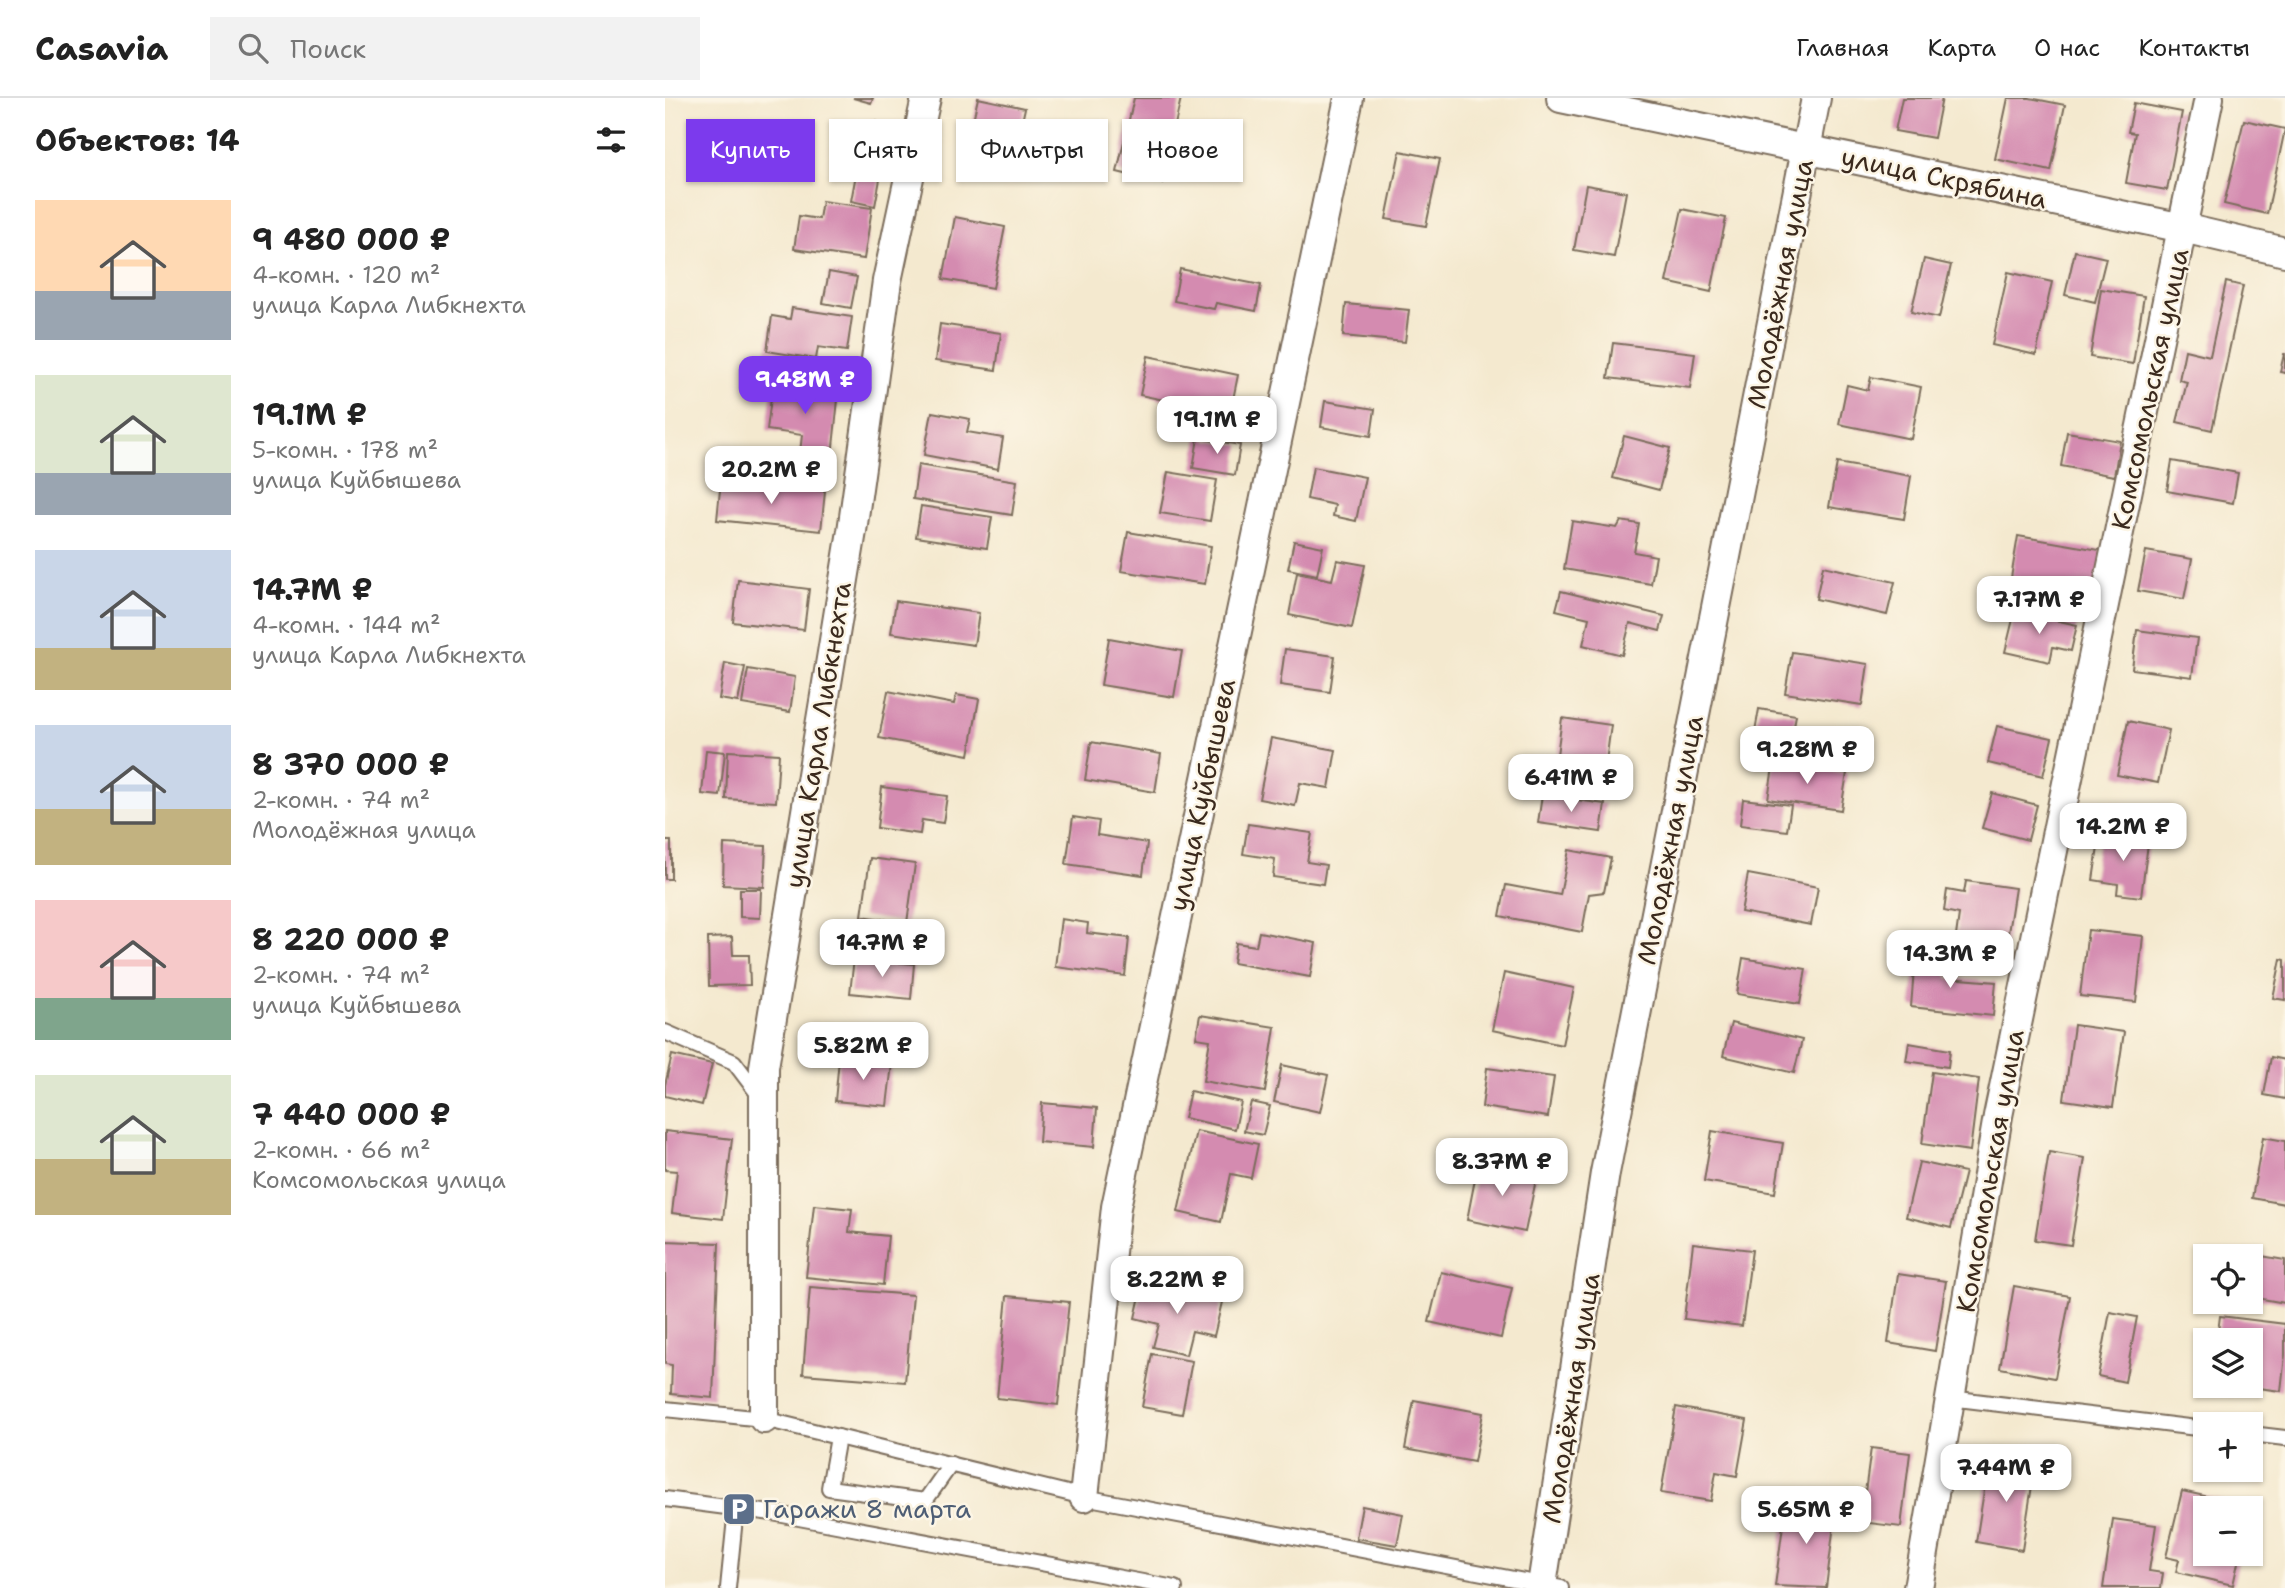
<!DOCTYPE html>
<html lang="ru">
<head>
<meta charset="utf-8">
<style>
  :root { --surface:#fff; --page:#f2f2f2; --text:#222; --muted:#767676; --line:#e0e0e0; --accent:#7c3aed }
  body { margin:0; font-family:"Shantell Sans",sans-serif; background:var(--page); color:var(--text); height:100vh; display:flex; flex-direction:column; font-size:26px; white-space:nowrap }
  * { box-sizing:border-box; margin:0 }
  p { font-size:23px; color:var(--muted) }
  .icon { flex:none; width:38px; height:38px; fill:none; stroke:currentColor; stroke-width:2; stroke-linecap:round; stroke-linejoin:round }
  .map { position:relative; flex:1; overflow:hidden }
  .side { display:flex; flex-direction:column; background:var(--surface); width:665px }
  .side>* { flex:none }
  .banner { position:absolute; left:21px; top:21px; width:665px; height:63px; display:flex; gap:14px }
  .fabs { position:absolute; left:1528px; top:1146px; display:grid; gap:14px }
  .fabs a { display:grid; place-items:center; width:70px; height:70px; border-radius:0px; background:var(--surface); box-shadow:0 2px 5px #0004; font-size:35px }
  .price { position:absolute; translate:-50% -60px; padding:0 16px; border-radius:14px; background:#fff; color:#222; font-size:23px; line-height:46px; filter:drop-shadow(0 2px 4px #0008) }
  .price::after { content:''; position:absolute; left:50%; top:42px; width:21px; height:16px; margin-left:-10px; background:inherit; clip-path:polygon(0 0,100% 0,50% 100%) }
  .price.on { background:var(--accent); color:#fff }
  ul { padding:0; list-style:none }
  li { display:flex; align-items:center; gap:21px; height:175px; padding:0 35px }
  li span { display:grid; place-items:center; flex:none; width:196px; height:140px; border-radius:0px; color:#555 }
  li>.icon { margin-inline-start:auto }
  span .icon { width:84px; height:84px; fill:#fffc; stroke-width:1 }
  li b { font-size:30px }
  h2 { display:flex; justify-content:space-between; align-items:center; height:84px; padding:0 35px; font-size:30px }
  .pill { padding:0 24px; border-radius:0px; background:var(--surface); box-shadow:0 2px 5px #0004; font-size:24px; line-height:63px }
  .pill.on { background:var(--accent); color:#fff }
  header { display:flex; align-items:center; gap:42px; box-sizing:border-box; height:98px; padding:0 35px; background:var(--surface); border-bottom:2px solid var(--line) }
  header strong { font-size:33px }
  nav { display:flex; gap:38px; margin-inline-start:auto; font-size:24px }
  .search { width:490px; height:63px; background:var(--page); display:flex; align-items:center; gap:18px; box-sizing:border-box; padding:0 24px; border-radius:0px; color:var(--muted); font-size:26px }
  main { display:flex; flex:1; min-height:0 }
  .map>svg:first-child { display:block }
  .building { fill:#d48bb0 }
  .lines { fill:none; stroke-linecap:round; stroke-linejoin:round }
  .lane-casing { stroke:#7c6d5c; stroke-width:18 }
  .street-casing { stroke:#7c6d5c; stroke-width:32 }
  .lane { stroke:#fff; stroke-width:14 }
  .street { stroke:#fff; stroke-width:28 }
  .labels { text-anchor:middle; stroke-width:5; stroke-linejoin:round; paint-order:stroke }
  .street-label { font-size:26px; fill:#3b2a1e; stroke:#fcf5e5 }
  .service-label { font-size:26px; fill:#4e5e75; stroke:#fcf5e5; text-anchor:start }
</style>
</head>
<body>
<header>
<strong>Casavia</strong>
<div class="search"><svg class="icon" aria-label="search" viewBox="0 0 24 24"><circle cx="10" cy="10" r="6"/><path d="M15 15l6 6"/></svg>Поиск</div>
<nav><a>Главная</a><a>Карта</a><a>О нас</a><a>Контакты</a></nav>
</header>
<main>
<section class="side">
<h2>Объектов: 14<svg class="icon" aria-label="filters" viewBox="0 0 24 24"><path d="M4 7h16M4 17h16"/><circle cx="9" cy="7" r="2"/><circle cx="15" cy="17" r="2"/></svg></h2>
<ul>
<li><span style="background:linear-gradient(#ffd9b3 65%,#9aa5b1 0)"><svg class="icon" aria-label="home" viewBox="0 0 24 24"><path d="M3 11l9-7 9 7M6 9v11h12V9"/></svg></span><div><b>9 480 000 ₽</b><p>4-комн. · 120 m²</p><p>улица Карла Либкнехта</p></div></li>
<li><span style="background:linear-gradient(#dfe7d0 70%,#9aa5b1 0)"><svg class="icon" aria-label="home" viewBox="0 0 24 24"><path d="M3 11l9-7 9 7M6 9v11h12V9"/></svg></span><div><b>19.1M ₽</b><p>5-комн. · 178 m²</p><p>улица Куйбышева</p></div></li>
<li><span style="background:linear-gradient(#c9d6e8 70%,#c2b280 0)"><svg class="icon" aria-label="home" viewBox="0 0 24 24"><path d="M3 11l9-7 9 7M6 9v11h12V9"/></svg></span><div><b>14.7M ₽</b><p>4-комн. · 144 m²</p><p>улица Карла Либкнехта</p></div></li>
<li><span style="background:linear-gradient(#c9d6e8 60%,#c2b280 0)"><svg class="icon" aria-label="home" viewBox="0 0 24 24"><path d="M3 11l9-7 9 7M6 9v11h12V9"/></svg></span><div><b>8 370 000 ₽</b><p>2-комн. · 74 m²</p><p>Молодёжная улица</p></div></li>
<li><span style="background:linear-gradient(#f6c9c9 70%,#7fa58c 0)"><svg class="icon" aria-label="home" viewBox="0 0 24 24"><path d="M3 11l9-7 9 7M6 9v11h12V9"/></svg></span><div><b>8 220 000 ₽</b><p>2-комн. · 74 m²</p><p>улица Куйбышева</p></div></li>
<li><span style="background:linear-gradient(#dfe7d0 60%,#c2b280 0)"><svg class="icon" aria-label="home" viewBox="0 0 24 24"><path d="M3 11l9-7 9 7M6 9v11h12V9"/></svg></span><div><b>7 440 000 ₽</b><p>2-комн. · 66 m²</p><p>Комсомольская улица</p></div></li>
</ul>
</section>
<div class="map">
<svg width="1620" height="1490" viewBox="0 0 1620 1490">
  <rect width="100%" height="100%" fill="#fcf5e5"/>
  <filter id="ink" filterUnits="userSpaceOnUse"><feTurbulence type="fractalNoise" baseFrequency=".0143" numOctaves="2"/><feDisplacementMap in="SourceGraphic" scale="14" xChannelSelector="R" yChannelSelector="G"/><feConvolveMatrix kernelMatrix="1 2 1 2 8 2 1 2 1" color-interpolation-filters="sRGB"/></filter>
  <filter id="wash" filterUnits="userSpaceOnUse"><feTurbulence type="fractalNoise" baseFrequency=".00686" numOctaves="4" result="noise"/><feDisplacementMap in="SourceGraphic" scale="28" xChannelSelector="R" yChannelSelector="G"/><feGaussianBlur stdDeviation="1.57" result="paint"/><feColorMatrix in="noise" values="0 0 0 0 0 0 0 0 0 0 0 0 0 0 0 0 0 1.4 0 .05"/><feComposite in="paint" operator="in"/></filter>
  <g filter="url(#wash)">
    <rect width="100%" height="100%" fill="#f4e9cf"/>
    <g id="blocks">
      <g class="building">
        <path d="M188,0H208L206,5Z"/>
        <path d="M313,0L360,10L352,46L305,36Z"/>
        <path d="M469,0H516L497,85L452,74Z"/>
        <path d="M1237,0H1277L1269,40L1230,33Z"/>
        <path d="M1343,0H1365L1400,7L1386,73L1330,61Z"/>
        <path d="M1469,5L1517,14L1502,92L1461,85L1470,35L1463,34Z"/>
        <path d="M1579,22L1620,31L1602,116L1559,106Z"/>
        <path d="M208,23L225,27L220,53L202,49Z"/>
        <path d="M735,53L775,61L761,128L721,121Z"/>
        <path d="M192,71L216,76L210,108L186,103Z"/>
        <path d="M921,87L961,94L949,159L909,152Z"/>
        <path d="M157,103L207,110L199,161L129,151L134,118L154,121Z"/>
        <path d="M1017,111L1061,120L1046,194L1001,184Z"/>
        <path d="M290,119L340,129L328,190L278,181Z"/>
        <path d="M1410,153L1441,160L1430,204L1400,197Z"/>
        <path d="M1259,161L1286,167L1274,220L1246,214Z"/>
        <path d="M515,171L596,187L591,213L551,205L549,211L509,203Z"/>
        <path d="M164,174L192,179L186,210L158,205Z"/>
        <path d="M1343,174L1387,184L1371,257L1327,247Z"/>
        <path d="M1561,184L1578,188L1547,332L1512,324L1522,284L1514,282L1520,252L1545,258Z"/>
        <path d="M1436,191L1479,198L1468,266L1425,259Z"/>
        <path d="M681,206L744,212L740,244L678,238Z"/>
        <path d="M127,210L187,219L182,253L153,249L151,261L102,253L107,218L125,221Z"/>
        <path d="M275,226L336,235L331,272L270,263Z"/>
        <path d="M948,245L1030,255L1025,290L943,280Z"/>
        <path d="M1619,256H1620V275L1615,274Z"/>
        <path d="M483,258L573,277L565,316L475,297Z"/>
        <path d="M1206,279L1256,289L1246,341L1174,326L1182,287L1203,292Z"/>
        <path d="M108,284L174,292L167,358L135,355L137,337L102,332Z"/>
        <path d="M660,303L710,311L706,338L656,329Z"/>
        <path d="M267,314L305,321L302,334L338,340L333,371L259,357Z"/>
        <path d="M1402,334L1455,343L1449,378L1396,368Z"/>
        <path d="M959,338L1005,350L994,392L948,380Z"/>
        <path d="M533,340L575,347L570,377L528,370Z"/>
        <path d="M1507,363L1573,375L1568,405L1502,393Z"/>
        <path d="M1172,365L1246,378L1239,421L1164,409Z"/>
        <path d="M253,367L352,383L347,417L248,401Z"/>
        <path d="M648,369L700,379L691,423L668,418L670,407L642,401Z"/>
        <path d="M503,374L552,382L545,423L495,415Z"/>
        <path d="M56,382L160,393L156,433L52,422Z"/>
        <path d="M256,408L327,419L322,450L251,439Z"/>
        <path d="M907,423L952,430L956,423L974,426L969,454L991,458L986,486L899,471Z"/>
        <path d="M463,434L546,448L540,486L456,473Z"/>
        <path d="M1353,438L1440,453L1430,507L1344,492Z"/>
        <path d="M629,443L658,449L652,477L623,471Z"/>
        <path d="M1481,453L1527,461L1519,501L1473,493Z"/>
        <path d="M672,462L700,467L687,530L624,517L632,475L667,482Z"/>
        <path d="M1158,468L1230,484L1222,517L1151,501Z"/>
        <path d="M73,482L144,491L139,532L68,524Z"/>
        <path d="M896,493L999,518L995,533L965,525L957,557L918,547L924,520L891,512Z"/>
        <path d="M231,503L314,515L309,547L226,535Z"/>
        <path d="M1350,513L1412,527L1406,553L1388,549L1385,564L1340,554Z"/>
        <path d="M1472,532L1532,540L1527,579L1467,571Z"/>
        <path d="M444,540L517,553L509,599L436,587Z"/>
        <path d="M620,551L670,558L665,594L615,587Z"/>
        <path d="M1127,554L1203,566L1197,607L1120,595Z"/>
        <path d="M60,565L80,569L73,604L54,601Z"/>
        <path d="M83,571L130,579L125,614L77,606Z"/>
        <path d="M223,593L289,606L291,597L314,601L304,657L214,640Z"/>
        <path d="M1094,611L1131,617L1126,645L1089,639Z"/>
        <path d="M897,620L946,627L941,664L892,657Z"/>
        <path d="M1463,623L1504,632L1493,685L1452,677Z"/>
        <path d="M1332,628L1387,640L1378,678L1323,665Z"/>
        <path d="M606,640L671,652L664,690L635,685L630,708L594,701Z"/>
        <path d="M426,644L496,656L490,694L420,682Z"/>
        <path d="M41,652L60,654L55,698L37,696Z"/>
        <path d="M63,653L114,656L111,704L61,701Z"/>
        <path d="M1109,663L1182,675L1176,712L1103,701Z"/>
        <path d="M217,689L282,698L278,725L257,722L255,736L212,730Z"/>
        <path d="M1327,695L1372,707L1363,742L1317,730Z"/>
        <path d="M877,697L940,706L936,734L873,725Z"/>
        <path d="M1078,701L1126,707L1122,733L1075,727Z"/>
        <path d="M408,719L434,723L432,737L482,745L478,777L401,766Z"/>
        <path d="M583,726L647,735L642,764L661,767L658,786L608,779L610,761L578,756Z"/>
        <path d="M1456,734L1484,738L1476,799L1452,796L1453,786L1428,782L1434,743L1454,746Z"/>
        <rect x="0" y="743" width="6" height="38"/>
        <path d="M59,746L101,748L99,789L58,787Z"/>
        <path d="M904,752L946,760L939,794L924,796L917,834L835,818L841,787L895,797Z"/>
        <path d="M205,760L250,766L242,825L197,818Z"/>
        <path d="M1083,776L1153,789L1146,827L1076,814Z"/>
        <path d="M1301,783L1350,790L1338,867L1288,860L1294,816L1279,813L1282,792L1299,795Z"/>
        <path d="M75,791H96L95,820L75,819Z"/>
        <path d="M396,821L423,825L422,835L464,840L460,878L390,869Z"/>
        <path d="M1423,832L1478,838L1471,904L1415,898Z"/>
        <path d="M594,834L651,845L645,879L568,865L571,845L591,848Z"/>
        <path d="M67,839L68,857H84L85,887L44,888L43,840Z"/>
        <path d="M1250,859L1284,863L1283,880L1331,884L1328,918L1246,909Z"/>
        <path d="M189,860L249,866L246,901L185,895Z"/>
        <path d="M1078,860L1141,871L1135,906L1072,896Z"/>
        <path d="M1616,861L1620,862V902L1608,900Z"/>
        <path d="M839,875L909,890L897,947L827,932Z"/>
        <path d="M535,917L610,929L600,994L538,983L545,942L531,940Z"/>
        <path d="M1066,925L1137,942L1129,975L1058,958Z"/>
        <path d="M1409,927L1459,934L1448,1009L1399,1002Z"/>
        <path d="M1244,945L1285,952L1283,969L1241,963Z"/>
        <path d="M7,957L47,966L37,1007L0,998V987Z"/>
        <path d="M1606,959L1620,962V1001L1599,997Z"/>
        <path d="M174,961L227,966L222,1008L170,1003Z"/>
        <path d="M617,967L663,977L655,1014L609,1004Z"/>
        <path d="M822,970L889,979L883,1019L817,1009Z"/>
        <path d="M1267,974L1314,981L1305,1053L1257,1046Z"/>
        <path d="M525,993L576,1004L570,1031L519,1020Z"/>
        <path d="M586,1004L605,1008L598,1037L579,1033Z"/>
        <path d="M377,1005L432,1010L429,1049L374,1044Z"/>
        <path d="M0,1033L67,1041L58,1121L7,1115L12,1073L0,1072Z"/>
        <path d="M531,1033L593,1046L586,1080L566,1076L556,1124L513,1114Z"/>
        <path d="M1047,1033L1118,1045L1110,1095L1039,1083Z"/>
        <path d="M1598,1039L1620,1043V1106L1587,1100Z"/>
        <path d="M1384,1054L1420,1060L1406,1147L1370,1142Z"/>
        <path d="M1254,1064L1300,1074L1286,1130L1241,1119Z"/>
        <path d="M813,1066L872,1077L860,1134L802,1122Z"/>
        <path d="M149,1107L187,1111L184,1134L223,1138L218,1187L141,1179Z"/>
        <path d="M0,1143L54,1145L48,1300L6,1296L7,1267L0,1266Z"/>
        <path d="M1028,1145L1087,1152L1077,1228L1019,1221Z"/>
        <path d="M1579,1155L1620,1162V1205L1586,1199V1158H1579Z"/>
        <path d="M776,1174L847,1190L836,1240L764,1224Z"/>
        <path d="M1233,1176L1281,1183L1270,1253L1223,1245Z"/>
        <path d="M478,1185L557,1204L549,1238L527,1233L521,1257L488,1249L494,1226L470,1220Z"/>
        <path d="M1349,1188L1405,1198L1390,1280L1335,1270Z"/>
        <path d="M145,1189L248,1197L240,1284L138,1276Z"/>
        <path d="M342,1198L404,1204L393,1307L332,1300Z"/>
        <path d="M1445,1214L1472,1219L1460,1284L1433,1278Z"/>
        <path d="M1555,1218L1620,1226V1257L1616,1293L1586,1289V1242H1552Z"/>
        <path d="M487,1256L527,1263L517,1316L477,1309Z"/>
        <path d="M749,1302L818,1315L809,1364L740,1351Z"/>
        <path d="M1011,1309L1082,1322L1072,1378L1051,1374L1046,1403L996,1395Z"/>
        <path d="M1206,1350L1245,1355L1236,1429L1196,1424Z"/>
        <path d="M1324,1361L1370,1368L1357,1452L1311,1444Z"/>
        <path d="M1517,1393L1589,1409L1540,1410V1456H1575L1568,1487L1511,1474L1514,1462L1501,1459Z"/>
        <path d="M1121,1404L1171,1410L1161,1490L1110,1488Z"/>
        <path d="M697,1408L738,1416L732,1447L691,1440Z"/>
        <path d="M1448,1421L1491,1427L1484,1473L1498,1475L1496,1490H1438Z"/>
      </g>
    </g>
  </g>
  <g filter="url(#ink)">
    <use href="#blocks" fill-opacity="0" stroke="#7c6d5c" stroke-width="2"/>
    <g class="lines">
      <g class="lane-casing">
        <g id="lane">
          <path d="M0,934L69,964L97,1001"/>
          <path d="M1285,1300L1540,1331"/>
          <path d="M0,1311L99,1321L419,1399L896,1490"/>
          <path d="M1586,1336L1620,1340"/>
          <path d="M173,1339L164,1390L260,1403L286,1366"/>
          <path d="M0,1401L107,1415L510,1490"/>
          <path d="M63,1490L71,1410"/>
        </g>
      </g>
      <g class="street-casing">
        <g id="street">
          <path d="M896,0L1518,130L1620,154"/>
          <path d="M99,1321V969L187,433L222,183L261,0"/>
          <path d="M419,1399L451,1109L684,0"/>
          <path d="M877,1487L940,1075L1151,0"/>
          <path d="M1253,1490L1333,1018L1544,0"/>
        </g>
      </g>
      <use href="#lane" class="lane"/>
      <use href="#street" class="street"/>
    </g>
  </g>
  <defs>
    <g id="parking-square" transform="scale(1.75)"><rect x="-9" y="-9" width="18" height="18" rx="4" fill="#5c6f8a" stroke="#fcf5e5"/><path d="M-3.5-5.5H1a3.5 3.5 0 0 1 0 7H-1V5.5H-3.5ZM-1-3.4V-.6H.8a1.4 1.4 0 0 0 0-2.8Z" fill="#fff"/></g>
  </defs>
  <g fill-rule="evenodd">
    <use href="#parking-square" x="74" y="1411"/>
  </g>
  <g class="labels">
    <g class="street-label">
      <text transform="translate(1279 80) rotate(12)" y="9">улица Скрябина</text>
      <text transform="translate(1115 186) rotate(-79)" y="9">Молодёжная улица</text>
      <text transform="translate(1485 291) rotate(-78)" y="9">Комсомольская улица</text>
      <text transform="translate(153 637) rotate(-81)" y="9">улица Карла Либкнехта</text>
      <text transform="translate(537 697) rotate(-78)" y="9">улица Куйбышева</text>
      <text transform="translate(1005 742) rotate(-79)" y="9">Молодёжная улица</text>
      <text transform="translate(1325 1073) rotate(-80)" y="9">Комсомольская улица</text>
      <text transform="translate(906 1300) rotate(-81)" y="9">Молодёжная улица</text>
    </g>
    <g class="service-label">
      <text x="98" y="1420">Гаражи 8 марта</text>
    </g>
  </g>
</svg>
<div class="fabs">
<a><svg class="icon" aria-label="locate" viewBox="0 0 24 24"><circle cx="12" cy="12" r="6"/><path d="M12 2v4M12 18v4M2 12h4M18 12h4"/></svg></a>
<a><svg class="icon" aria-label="layers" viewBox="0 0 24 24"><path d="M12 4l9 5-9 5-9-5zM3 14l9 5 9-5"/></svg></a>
<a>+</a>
<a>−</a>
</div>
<b class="price on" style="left:140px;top:318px">9.48M ₽</b>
<b class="price" style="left:552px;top:358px">19.1M ₽</b>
<b class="price" style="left:106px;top:408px">20.2M ₽</b>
<b class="price" style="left:1374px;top:538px">7.17M ₽</b>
<b class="price" style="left:1142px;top:688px">9.28M ₽</b>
<b class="price" style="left:906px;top:716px">6.41M ₽</b>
<b class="price" style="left:1458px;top:765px">14.2M ₽</b>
<b class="price" style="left:217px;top:881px">14.7M ₽</b>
<b class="price" style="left:1285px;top:892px">14.3M ₽</b>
<b class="price" style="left:198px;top:984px">5.82M ₽</b>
<b class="price" style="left:837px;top:1100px">8.37M ₽</b>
<b class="price" style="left:512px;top:1218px">8.22M ₽</b>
<b class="price" style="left:1341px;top:1406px">7.44M ₽</b>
<b class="price" style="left:1141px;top:1448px">5.65M ₽</b>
<div class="banner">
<a class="pill on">Купить</a>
<a class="pill">Снять</a>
<a class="pill">Фильтры</a>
<a class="pill">Новое</a>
</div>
</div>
</main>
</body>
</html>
